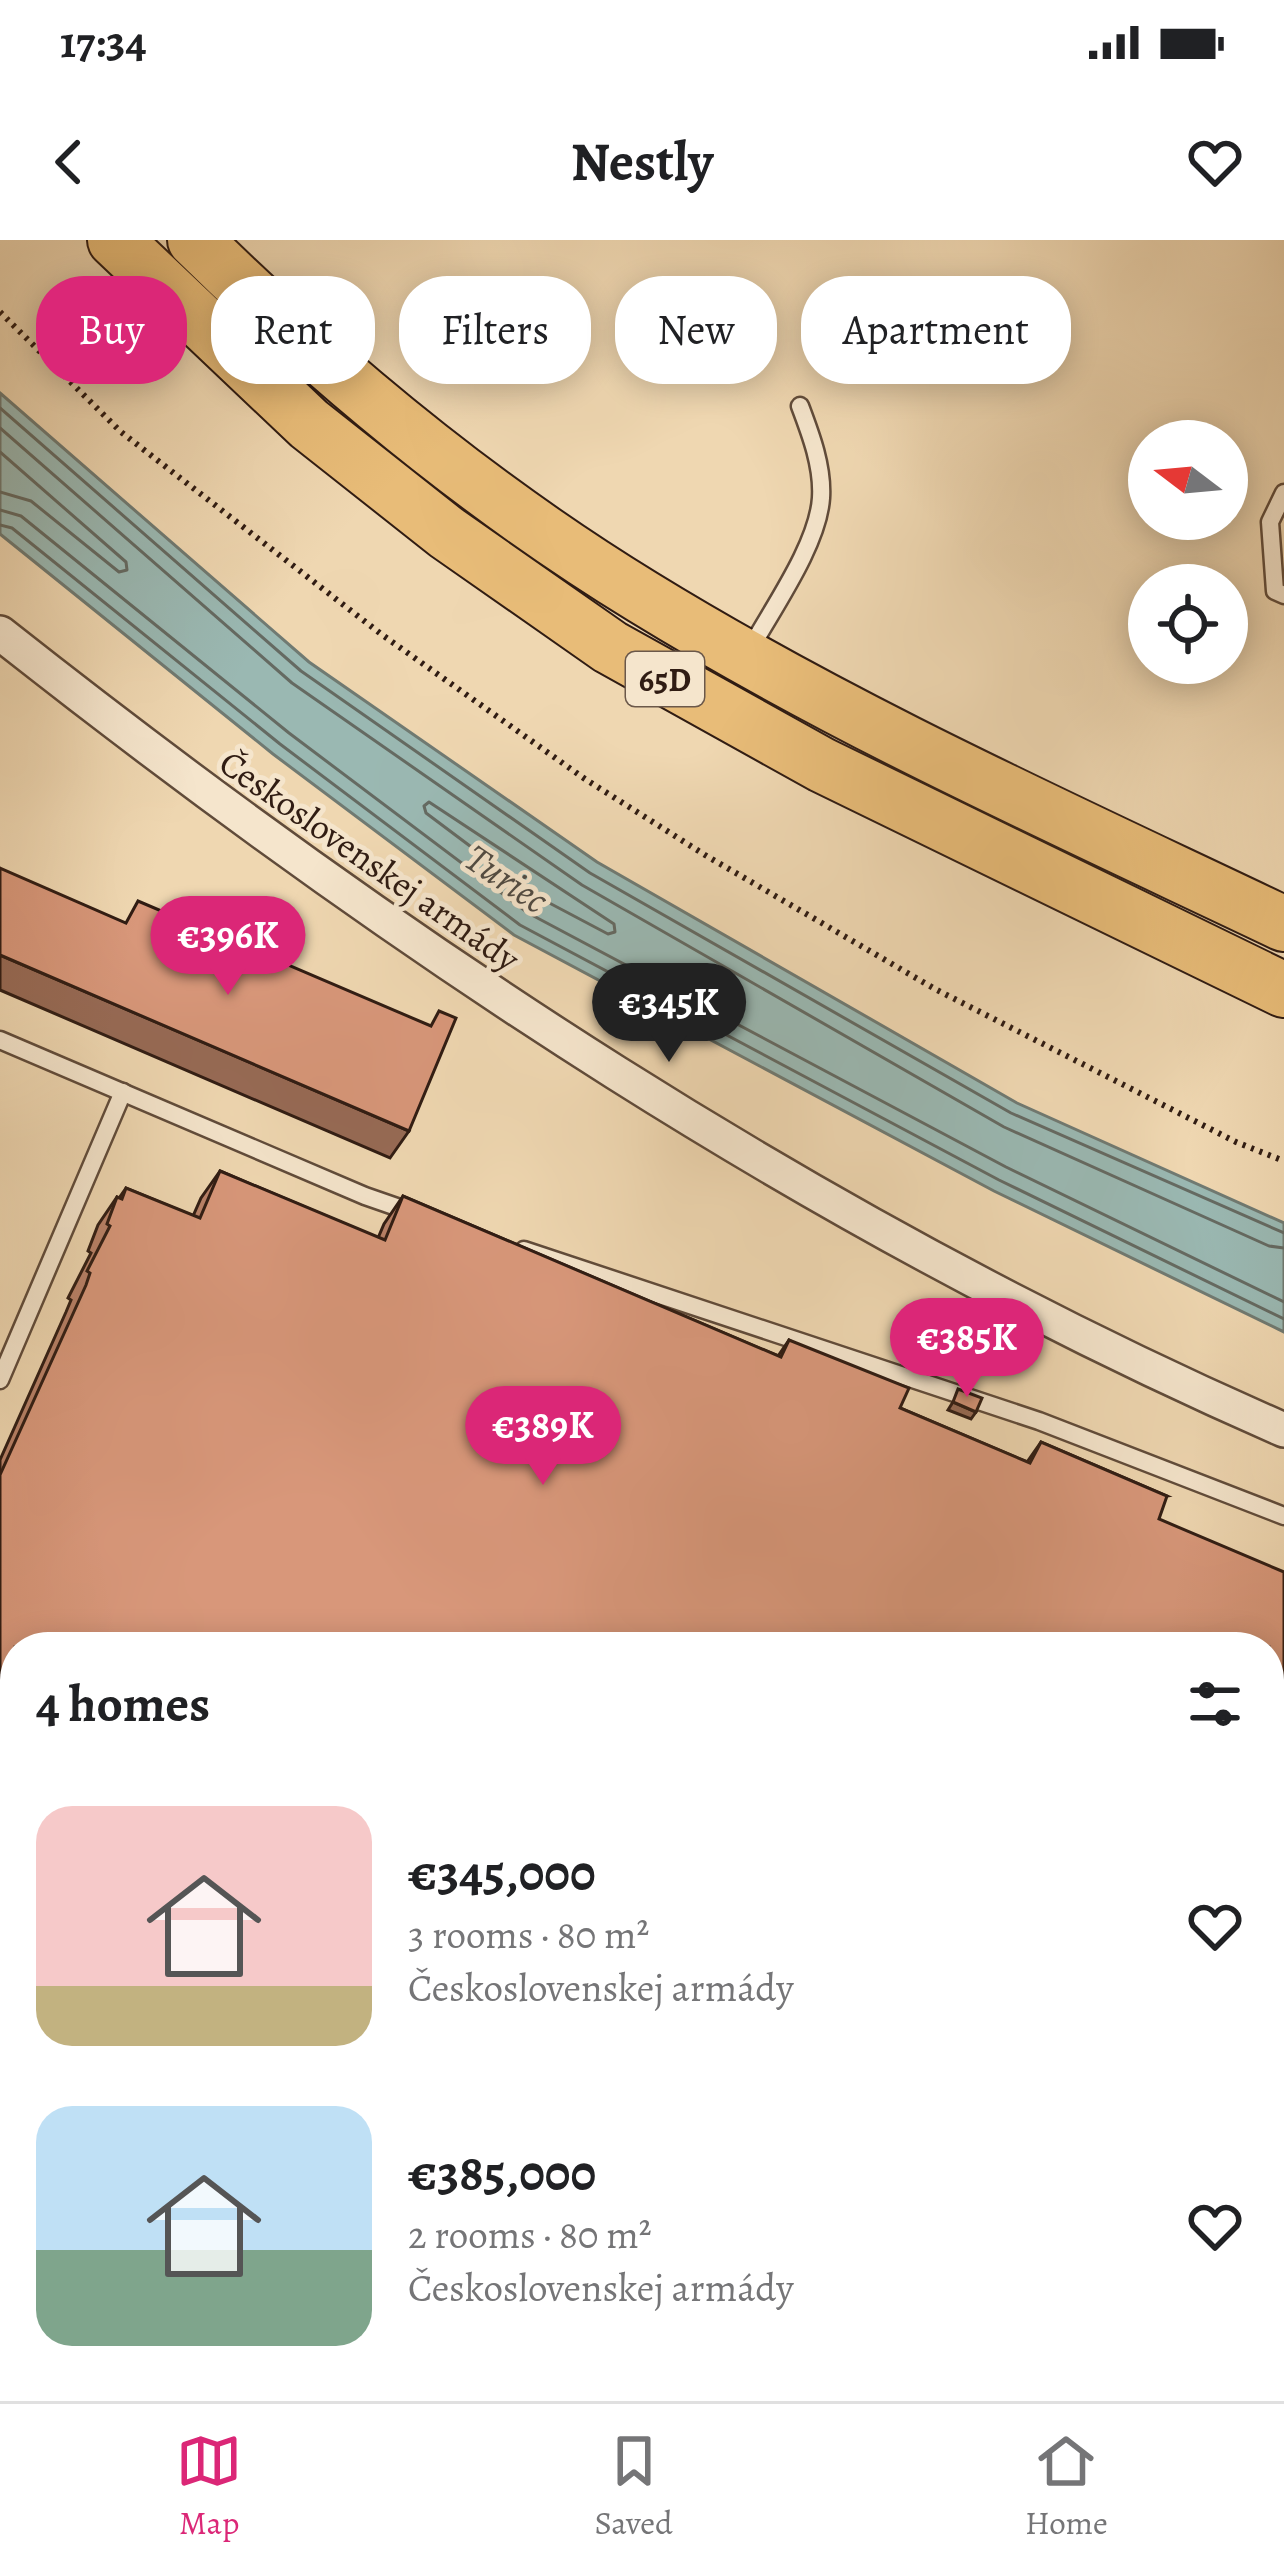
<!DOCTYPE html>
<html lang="en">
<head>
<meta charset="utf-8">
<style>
  :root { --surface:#fff; --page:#f6f6f6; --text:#202124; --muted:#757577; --line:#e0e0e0; --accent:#db2777 }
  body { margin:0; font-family:Alegreya,serif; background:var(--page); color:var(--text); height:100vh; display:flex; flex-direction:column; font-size:45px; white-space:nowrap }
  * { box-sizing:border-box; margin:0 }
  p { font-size:39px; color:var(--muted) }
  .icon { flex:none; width:66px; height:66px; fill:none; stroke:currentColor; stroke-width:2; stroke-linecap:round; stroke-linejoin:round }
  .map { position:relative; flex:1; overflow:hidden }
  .sheet { position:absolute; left:0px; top:1392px; width:1284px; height:771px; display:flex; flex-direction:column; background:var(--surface); border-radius:48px 48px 0 0; box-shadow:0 6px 30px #0003 }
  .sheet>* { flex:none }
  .banner { position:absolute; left:36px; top:36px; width:1212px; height:108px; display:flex; gap:24px }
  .needle { width:78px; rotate:286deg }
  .fabs { position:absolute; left:1128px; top:180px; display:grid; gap:24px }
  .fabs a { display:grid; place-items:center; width:120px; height:120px; border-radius:50%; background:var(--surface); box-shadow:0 6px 30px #0003; font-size:60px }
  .price { position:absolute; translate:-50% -102px; padding:0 27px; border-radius:42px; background:var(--accent); color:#fff; font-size:39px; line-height:78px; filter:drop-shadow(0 3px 6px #0008) }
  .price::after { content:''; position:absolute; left:50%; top:72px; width:36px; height:27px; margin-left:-18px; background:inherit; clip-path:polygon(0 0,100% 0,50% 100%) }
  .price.current { background:#222; color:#fff }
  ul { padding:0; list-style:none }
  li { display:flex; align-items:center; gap:36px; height:300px; padding:0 36px }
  li span { display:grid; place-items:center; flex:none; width:336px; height:240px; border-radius:36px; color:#555 }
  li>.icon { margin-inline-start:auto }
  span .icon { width:144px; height:144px; fill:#fffc; stroke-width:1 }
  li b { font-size:51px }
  h2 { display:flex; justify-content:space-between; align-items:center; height:144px; padding:0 36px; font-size:51px }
  .pill { padding:0 42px; border-radius:48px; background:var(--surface); box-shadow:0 6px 30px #0003; font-size:42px; line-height:108px }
  .pill.current { background:var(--accent); color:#fff }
  .status { display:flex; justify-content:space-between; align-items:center; height:84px; padding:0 60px; background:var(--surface); direction:ltr }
  .status svg { height:33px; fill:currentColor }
  header { display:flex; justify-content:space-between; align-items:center; height:156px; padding:0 36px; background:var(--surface); font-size:54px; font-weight:700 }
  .menu { display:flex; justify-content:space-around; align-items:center; height:168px; border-top:3px solid var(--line); background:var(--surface); font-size:33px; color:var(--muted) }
  .menu a { display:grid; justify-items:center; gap:6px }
  .menu .current { color:var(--accent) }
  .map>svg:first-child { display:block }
  .water { fill:#9ab8b2; stroke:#707a72; stroke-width:3 }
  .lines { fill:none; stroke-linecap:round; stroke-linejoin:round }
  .shore { stroke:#656a62; stroke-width:3 }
  .service-casing { stroke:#604b3a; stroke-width:21 }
  .minor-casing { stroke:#604b3a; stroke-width:38 }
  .primary-casing { stroke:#301c13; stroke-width:58 }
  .path { stroke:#301c13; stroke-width:6; stroke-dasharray:3 6; stroke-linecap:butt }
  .service { stroke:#f5e5cc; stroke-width:16 }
  .minor { stroke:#f5e5cc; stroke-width:33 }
  .primary { stroke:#e8bc78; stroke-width:54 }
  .wall { fill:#ba8269; stroke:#301c13; stroke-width:3 }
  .shaded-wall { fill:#976a55; stroke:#301c13; stroke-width:3 }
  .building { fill:#d8977a; stroke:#301c13; stroke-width:3 }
  .labels { text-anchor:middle; stroke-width:10; stroke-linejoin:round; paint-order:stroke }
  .shield { fill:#f5e5cc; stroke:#6b584a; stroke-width:3 }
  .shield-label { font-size:33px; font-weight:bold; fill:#301c13 }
  .street-label { font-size:36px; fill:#301c13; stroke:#f5e5cc }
  .water-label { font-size:39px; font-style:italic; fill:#504b43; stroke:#f5e5cc }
</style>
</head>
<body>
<div class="status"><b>17:34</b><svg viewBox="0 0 49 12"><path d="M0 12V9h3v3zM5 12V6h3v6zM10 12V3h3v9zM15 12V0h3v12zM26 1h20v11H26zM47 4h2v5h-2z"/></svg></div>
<header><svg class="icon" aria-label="back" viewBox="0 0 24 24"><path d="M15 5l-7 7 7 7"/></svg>Nestly<svg class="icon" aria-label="heart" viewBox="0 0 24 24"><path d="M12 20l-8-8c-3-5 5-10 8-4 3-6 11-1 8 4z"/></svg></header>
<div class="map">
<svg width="1284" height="2161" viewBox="0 0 1284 2161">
  <rect width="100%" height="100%" fill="#efd7b1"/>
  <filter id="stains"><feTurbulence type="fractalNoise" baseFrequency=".00167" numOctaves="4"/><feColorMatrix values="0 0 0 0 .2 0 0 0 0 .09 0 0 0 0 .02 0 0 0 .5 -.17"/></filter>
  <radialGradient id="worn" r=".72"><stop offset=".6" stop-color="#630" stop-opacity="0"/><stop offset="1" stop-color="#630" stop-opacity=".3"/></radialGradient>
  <path class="water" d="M0,153L309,422L597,622L1017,863L1284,983V1092L994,951L514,695L273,514L0,294Z"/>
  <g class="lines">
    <g class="shore">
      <path d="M0,168L301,431L590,633L1011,873L1284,993"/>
      <path d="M0,188L292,443L582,645L1004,887L1269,1006L1284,1008"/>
      <path d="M0,212L126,322L127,330L119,332L31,261L0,252"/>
      <path d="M0,270L21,276L289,493L528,673L1006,927L1284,1062"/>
      <path d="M0,285L12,288L280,504L520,685L999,940L1284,1079"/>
      <path d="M429,562L614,684L615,692L608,694L538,657L426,573L424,566Z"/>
    </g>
    <g class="service-casing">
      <g id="service">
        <path d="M1284,253L1270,282L1275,351L1284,355"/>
        <path d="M749,411C772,369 818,305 821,258C823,227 811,195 800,166"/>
        <path d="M0,800L365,956L414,973"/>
        <path d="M524,1010L1039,1181L1284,1276"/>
        <path d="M0,1140L123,852"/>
        <path d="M0,1864L15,1871"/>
        <path d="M630,2148L659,2161"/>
      </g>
    </g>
    <g class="minor-casing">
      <path id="minor" d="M0,393C396,706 819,987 1284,1190"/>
    </g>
    <g class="primary-casing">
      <g id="primary">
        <path d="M115,0L309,184L447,293L610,407L822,525L1284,750"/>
        <path d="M195,0C330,133 481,258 643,357C848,483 1068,581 1284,684"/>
      </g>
    </g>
    <path class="path" d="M0,72L121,192L381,394L585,539L705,615L935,749L1236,902L1284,921"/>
    <use href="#service" class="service"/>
    <use href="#minor" class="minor"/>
    <use href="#primary" class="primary"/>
  </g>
  <path class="wall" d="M220,931L378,998L384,984L403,956L778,1116L789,1100L900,1168L1027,1222L1041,1202L1167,1256L15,1407V1777L0,1771V1220L66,1072L71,1060L68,1058L91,1013L88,1011L98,985L117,957L119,958L126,948L193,976L201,958Z"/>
  <g class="shaded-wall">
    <path d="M0,715L409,891L390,918L0,750Z"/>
    <path d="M953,1162L976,1172L971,1179L948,1170Z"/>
    <path d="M0,1735L15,1742V1777L0,1771Z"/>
    <path d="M876,2148H959L989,2161H906Z"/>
  </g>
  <g class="building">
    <path d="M0,628L126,683L138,661L431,786L439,771L456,778L409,891L0,715Z"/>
    <path d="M220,931L385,1000L403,956L781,1117L789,1100L909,1148L900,1168L1030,1223L1041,1202L1167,1256L1159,1279L1284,1332V2103L1269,2138V1407H15V1742L0,1735V1235L86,1045L90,1033L87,1031L110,986L107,984L117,957L122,959L126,948L200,978Z"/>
    <path d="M958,1149L982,1158L976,1172L953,1162Z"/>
    <path d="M0,1903L15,1909V2148H166L160,2161H0Z"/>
    <path d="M1284,2103V2161H1259L1265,2148H1269V2138Z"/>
    <path d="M166,2148H568L598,2161H160Z"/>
    <path d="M959,2148H1265L1259,2161H989Z"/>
  </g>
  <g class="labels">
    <rect class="shield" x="626" y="412" width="78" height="54" rx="9"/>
    <g class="shield-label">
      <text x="665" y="451">65D</text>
    </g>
    <g class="street-label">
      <text transform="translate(370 620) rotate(35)" y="13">Československej armády</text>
    </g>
    <g class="water-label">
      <text transform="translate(507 638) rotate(34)" y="14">Turiec</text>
    </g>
  </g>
  <rect width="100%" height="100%" filter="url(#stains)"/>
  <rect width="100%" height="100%" fill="url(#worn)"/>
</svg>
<div class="fabs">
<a><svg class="needle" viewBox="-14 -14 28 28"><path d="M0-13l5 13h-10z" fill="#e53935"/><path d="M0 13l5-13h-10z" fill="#757577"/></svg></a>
<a><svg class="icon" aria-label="locate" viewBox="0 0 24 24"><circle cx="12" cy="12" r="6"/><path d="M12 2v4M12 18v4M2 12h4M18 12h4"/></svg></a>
</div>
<b class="price" style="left:228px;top:758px">€396K</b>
<b class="price current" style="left:669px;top:825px">€345K</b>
<b class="price" style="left:967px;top:1160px">€385K</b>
<b class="price" style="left:543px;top:1248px">€389K</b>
<div class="banner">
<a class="pill current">Buy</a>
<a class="pill">Rent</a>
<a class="pill">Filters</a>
<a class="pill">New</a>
<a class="pill">Apartment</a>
</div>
<section class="sheet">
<h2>4 homes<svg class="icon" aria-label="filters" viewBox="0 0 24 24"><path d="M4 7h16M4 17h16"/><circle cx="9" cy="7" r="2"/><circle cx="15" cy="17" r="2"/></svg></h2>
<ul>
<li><span style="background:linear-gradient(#f6c9c9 75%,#c2b280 0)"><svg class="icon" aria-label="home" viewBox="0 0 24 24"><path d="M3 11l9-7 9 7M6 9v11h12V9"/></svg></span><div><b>€345,000</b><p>3 rooms · 80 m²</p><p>Československej armády</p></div><svg class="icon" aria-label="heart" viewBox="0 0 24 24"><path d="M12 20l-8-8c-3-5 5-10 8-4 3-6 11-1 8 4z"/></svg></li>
<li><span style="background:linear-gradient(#bfe0f5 60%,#7fa58c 0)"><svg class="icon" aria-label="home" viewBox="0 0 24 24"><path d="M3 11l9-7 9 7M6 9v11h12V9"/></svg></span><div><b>€385,000</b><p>2 rooms · 80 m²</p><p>Československej armády</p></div><svg class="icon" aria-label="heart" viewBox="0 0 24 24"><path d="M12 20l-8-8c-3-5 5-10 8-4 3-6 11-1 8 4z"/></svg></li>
</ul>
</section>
</div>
<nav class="menu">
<a class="current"><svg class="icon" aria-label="map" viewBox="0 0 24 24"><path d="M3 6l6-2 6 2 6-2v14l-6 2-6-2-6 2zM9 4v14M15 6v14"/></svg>Map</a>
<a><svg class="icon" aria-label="saved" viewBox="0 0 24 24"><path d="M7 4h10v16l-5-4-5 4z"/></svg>Saved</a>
<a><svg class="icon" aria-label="home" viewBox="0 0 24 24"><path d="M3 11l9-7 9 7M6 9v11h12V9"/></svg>Home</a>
</nav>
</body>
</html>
